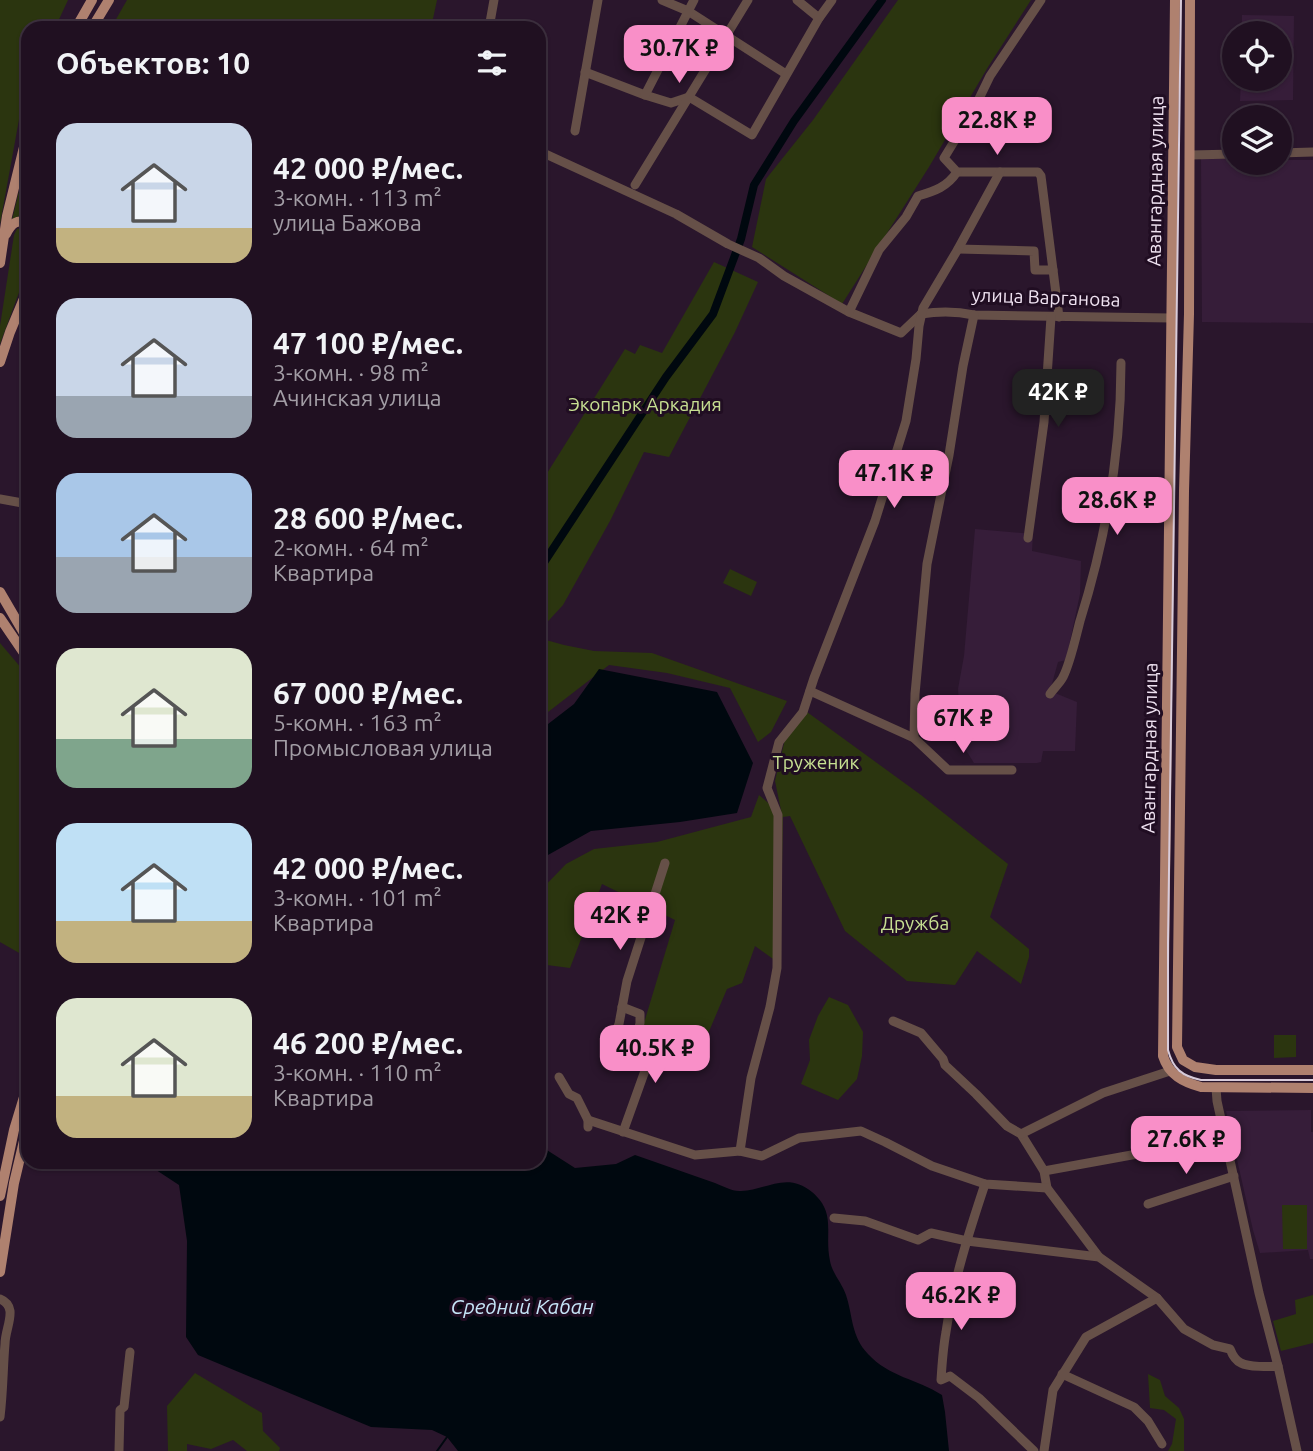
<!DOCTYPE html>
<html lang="ru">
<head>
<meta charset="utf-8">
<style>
  :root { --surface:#201021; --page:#28192a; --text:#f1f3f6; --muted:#a29da5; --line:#3d303f; --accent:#f98fc8 }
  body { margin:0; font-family:Ubuntu,sans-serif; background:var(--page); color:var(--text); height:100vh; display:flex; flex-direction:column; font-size:26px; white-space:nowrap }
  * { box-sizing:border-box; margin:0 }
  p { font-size:23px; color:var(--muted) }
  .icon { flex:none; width:38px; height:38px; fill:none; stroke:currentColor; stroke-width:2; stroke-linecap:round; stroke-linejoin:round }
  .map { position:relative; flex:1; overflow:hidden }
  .details { position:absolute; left:21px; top:21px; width:525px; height:1148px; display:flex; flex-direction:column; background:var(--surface); border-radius:21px; box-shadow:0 2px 5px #0004,0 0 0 2px var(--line) }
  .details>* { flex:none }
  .buttons { position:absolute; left:1222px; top:21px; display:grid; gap:14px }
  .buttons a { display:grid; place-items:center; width:70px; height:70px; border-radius:50%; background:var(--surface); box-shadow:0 2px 5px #0004,0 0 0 2px var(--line); font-size:35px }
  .price { position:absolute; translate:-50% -60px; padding:0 16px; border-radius:14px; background:var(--accent); color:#111; font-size:23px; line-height:46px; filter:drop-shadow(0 2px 4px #0008) }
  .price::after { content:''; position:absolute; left:50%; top:42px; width:21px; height:16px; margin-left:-10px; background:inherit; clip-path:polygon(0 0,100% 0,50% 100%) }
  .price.selected { background:#222; color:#fff }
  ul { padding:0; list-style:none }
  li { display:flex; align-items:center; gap:21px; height:175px; padding:0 35px }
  li span { display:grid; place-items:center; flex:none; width:196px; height:140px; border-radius:21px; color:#555 }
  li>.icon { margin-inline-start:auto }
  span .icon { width:84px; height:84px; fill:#fffc; stroke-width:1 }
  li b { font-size:30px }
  h2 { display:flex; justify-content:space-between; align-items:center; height:84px; padding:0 35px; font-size:30px }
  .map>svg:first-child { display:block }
  .built { fill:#361d39 }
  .green { fill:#2b350f }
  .water { fill:#00080f }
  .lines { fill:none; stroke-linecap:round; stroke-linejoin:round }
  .stream { stroke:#00080f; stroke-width:2 }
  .canal { stroke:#00080f; stroke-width:8 }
  .minor { stroke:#665048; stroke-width:9 }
  .major { stroke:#af816f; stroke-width:10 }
  .tram { stroke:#d8cbda; stroke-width:2 }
  .labels { text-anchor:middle; stroke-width:6; stroke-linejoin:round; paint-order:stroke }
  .street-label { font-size:19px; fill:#efe2f1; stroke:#200d22 }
  .park-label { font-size:19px; fill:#c7e092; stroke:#200d22 }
  .water-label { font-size:21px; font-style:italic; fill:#c6e6f8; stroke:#200d22 }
</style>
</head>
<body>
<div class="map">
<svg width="1313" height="1451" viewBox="0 0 1313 1451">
  <rect width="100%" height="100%" fill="#2a162c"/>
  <g class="built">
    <path d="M1242,15L1294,16L1293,100L1240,101L1241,79H1279V33H1242Z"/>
    <path d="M1201,159H1234V163H1279V160H1313V323L1202,322Z"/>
    <path d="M975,529L1033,534L1032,551L1081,561L1080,594L1066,660L1058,662L1050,691L1077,702L1075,751H1043L1041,762L1037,763H974L962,744L958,689L964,656Z"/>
    <path d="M1311,1110V1132H1313V1259H1310L1308,1250L1260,1253L1253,1230L1226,1111Z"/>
  </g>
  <g class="green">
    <path d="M0,0H68L55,28H28V84L24,92L0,224Z"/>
    <path d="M127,0H437L431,28H111Z"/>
    <path d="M898,0H1031L988,67L929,167L842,304L752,247L766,179L813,120Z"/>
    <path d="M28,154V215L19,216L12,220Z"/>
    <path d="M25,227L28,228V268L0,344V326L14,235L17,229Z"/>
    <path d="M714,262L758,282L735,332L669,457L644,452L610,521L563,605L539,631V486L625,349L635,354L640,345L662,353Z"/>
    <path d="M730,569L757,582L751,596L723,583Z"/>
    <path d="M546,640L564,645L594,651L652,653L787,701L771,732L758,742L730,688L667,673L609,665L539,719V650Z"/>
    <path d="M0,643L28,676V958L0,942Z"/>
    <path d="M807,712L921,795L1008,864L990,917L1029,949V957L1021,984L977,951L955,985L907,981L845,931L790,816L783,817L780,964L755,946L742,983L727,989L696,1062L641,1033L675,920L602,884L570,968L539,964V892L566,864L594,849L657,842L751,817L759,795L782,815L775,781L786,735Z"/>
    <path d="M829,997L848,1005L863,1032L862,1056L857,1079L838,1100L801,1084L810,1060L809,1040L818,1016Z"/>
    <path d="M1274,1035H1296V1057L1274,1058Z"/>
    <path d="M1282,1205H1307V1249H1283Z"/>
    <path d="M1313,1295V1343L1281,1351L1273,1321L1296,1314L1295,1300Z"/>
    <path d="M195,1373L262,1413L263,1431L280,1448L279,1451H247L233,1440L211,1449L187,1444V1451H168L167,1406Z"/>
    <path d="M1148,1374L1160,1380L1165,1396L1179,1408L1184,1419V1451H1168L1172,1444L1176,1419L1164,1410L1150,1408Z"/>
  </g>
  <g class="water">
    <path d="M599,669L717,692L753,763L737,813L680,822L591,831L539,860V731L574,704Z"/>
    <path d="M539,1145L575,1168L616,1164L635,1155C662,1164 688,1174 715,1183C723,1186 733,1192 741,1191C767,1190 787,1171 812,1192C837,1213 824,1233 830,1261C832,1273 842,1283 846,1295C853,1316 851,1336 868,1354C889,1377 917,1379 942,1395L945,1412L949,1451H458L447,1437L432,1430L371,1427L198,1355L186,1337L187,1241L179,1185L144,1162H539Z"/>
  </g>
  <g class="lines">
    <path class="stream" d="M437,1451L447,1437"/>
    <path class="canal" d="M539,570L666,377L713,314L741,239L754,185L794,121L882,0"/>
    <g class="minor">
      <path d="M662,0L688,11L786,74"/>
      <path d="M797,0L819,18"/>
      <path d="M1041,0L990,76L974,109L944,158L957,172H1038L1041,176L1059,317"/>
      <path d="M489,28L494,0"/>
      <path d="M585,72L645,95L671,103L689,97L752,135L819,18L832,0"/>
      <path d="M645,95L694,0"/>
      <path d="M575,131L598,0"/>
      <path d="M539,151L676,214L728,244L759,258L784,276L849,312L901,333L921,314"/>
      <path d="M1279,153L1313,152"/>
      <path d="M1191,155L1234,154"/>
      <path d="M635,185L748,0"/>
      <path d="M958,249L1034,251L1035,270H1053"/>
      <path d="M849,312L879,250L906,217L918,196C935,191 947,187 957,172"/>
      <path d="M921,314C939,311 956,311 974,315L1171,318"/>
      <path d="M0,499L28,504"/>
      <path d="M1028,538L1044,422L1051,317"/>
      <path d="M810,691L914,738L948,770H1012"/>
      <path d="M1050,694C1054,688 1060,683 1063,677C1070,664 1076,636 1080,621C1106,538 1121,449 1121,363"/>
      <path d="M914,738L915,694L927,564L949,455L963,366L974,315"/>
      <path d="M622,1007L640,1014V1023L632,1057L647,1065L623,1132"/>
      <path d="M893,1021L921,1033L943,1059L945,1065L976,1094L1007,1126L1021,1134L1044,1171L1047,1188L1099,1257"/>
      <path d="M608,1052L619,1024L627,981L665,863"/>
      <path d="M559,1077L569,1094L577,1098L588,1120V1127"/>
      <path d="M1216,1088L1217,1101L1259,1293L1278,1366L1297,1451"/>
      <path d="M588,1120L695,1155L740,1151L762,1156L799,1138L861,1131L885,1142L932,1166L985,1184L1047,1188"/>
      <path d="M1021,1134L1103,1093L1170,1071"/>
      <path d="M740,1151L751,1078L770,1007L777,968L778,815L767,788L779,742L803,712L814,678L875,521L906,421L916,359L919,326L923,308L958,249L1000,172"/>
      <path d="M1044,1171L1170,1148L1225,1133"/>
      <path d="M985,1184C969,1232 953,1282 946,1332C943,1348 942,1364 941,1380L950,1376L979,1398L1034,1451"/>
      <path d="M1148,1204L1234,1176"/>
      <path d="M834,1218L865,1221L918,1240L931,1233L967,1241L1099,1257L1157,1298L1184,1329L1213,1345L1230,1349C1232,1354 1236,1361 1241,1363C1248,1367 1270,1367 1278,1366"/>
      <path d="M0,1299C5,1301 9,1304 10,1311C11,1321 5,1333 5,1344C3,1368 3,1393 0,1417"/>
      <path d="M1062,1374L1134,1407L1148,1421L1162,1444"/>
      <path d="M119,1451L120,1410L124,1407L130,1352"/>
      <path d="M1044,1451L1053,1390L1086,1337L1157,1298"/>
    </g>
    <g class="major">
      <path d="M1175,0L1163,1056C1169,1075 1183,1082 1201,1087L1313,1088"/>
      <path d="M1190,0L1189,314L1184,491L1177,1047L1183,1060L1195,1067L1216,1070H1313"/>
      <path d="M76,28L92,0"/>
      <path d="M92,28L109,0"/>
      <path d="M6,234C11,224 16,219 28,222"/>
      <path d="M0,263L7,216L28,131"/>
      <path d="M0,362L10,332L28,289"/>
      <path d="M0,592L28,640"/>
      <path d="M0,618L28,659"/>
      <path d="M0,1196L14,1130L28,1084"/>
      <path d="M0,1272L14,1183L28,1124"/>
    </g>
    <path class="tram" d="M1181,0L1168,943V1050C1173,1069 1182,1076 1201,1080H1313"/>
  </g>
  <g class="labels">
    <g class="street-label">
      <text transform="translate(1155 181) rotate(-89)" y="7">Авангардная улица</text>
      <text transform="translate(1046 297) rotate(2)" y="7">улица Варганова</text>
      <text transform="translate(1149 748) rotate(-89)" y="7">Авангардная улица</text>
    </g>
    <g class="park-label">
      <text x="645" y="411">Экопарк Аркадия</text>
      <text x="816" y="769">Труженик</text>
      <text x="915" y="930">Дружба</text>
    </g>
    <g class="water-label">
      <text x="522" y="1314">Средний Кабан</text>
    </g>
  </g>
</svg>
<div class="buttons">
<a><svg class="icon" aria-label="locate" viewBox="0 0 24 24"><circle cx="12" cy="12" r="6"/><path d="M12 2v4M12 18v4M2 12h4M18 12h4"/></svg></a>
<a><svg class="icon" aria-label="layers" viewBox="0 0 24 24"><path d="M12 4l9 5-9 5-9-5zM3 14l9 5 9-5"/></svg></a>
</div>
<b class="price" style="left:679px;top:85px">30.7K ₽</b>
<b class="price" style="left:997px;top:157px">22.8K ₽</b>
<b class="price selected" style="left:1058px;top:429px">42K ₽</b>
<b class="price" style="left:894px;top:510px">47.1K ₽</b>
<b class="price" style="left:1117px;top:537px">28.6K ₽</b>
<b class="price" style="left:963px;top:755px">67K ₽</b>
<b class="price" style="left:620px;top:952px">42K ₽</b>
<b class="price" style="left:655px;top:1085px">40.5K ₽</b>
<b class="price" style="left:1186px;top:1176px">27.6K ₽</b>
<b class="price" style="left:961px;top:1332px">46.2K ₽</b>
<section class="details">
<h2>Объектов: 10<svg class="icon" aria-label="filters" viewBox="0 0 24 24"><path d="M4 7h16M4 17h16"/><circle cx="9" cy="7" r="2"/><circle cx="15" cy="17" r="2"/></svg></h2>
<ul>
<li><span style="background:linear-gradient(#c9d6e8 75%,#c2b280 0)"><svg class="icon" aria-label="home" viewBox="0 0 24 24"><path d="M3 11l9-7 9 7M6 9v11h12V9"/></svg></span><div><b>42 000 ₽/мес.</b><p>3-комн. · 113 m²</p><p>улица Бажова</p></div></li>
<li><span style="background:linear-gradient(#c9d6e8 70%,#9aa5b1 0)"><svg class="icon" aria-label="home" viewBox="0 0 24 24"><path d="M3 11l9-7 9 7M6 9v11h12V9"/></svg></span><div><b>47 100 ₽/мес.</b><p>3-комн. · 98 m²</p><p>Ачинская улица</p></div></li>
<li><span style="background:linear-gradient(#a9c7e8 60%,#9aa5b1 0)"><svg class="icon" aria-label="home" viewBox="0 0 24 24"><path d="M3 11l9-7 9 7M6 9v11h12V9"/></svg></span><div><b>28 600 ₽/мес.</b><p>2-комн. · 64 m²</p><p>Квартира</p></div></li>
<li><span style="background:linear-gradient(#dfe7d0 65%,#7fa58c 0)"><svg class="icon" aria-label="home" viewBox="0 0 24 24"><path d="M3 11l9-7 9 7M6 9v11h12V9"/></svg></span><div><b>67 000 ₽/мес.</b><p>5-комн. · 163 m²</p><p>Промысловая улица</p></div></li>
<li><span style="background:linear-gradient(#bfe0f5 70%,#c2b280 0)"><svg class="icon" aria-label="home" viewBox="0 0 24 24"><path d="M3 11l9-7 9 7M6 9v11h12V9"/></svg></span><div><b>42 000 ₽/мес.</b><p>3-комн. · 101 m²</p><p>Квартира</p></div></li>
<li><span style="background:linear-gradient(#dfe7d0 70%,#c2b280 0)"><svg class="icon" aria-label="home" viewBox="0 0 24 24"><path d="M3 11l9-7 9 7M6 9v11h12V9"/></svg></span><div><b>46 200 ₽/мес.</b><p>3-комн. · 110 m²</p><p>Квартира</p></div></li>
</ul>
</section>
</div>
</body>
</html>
